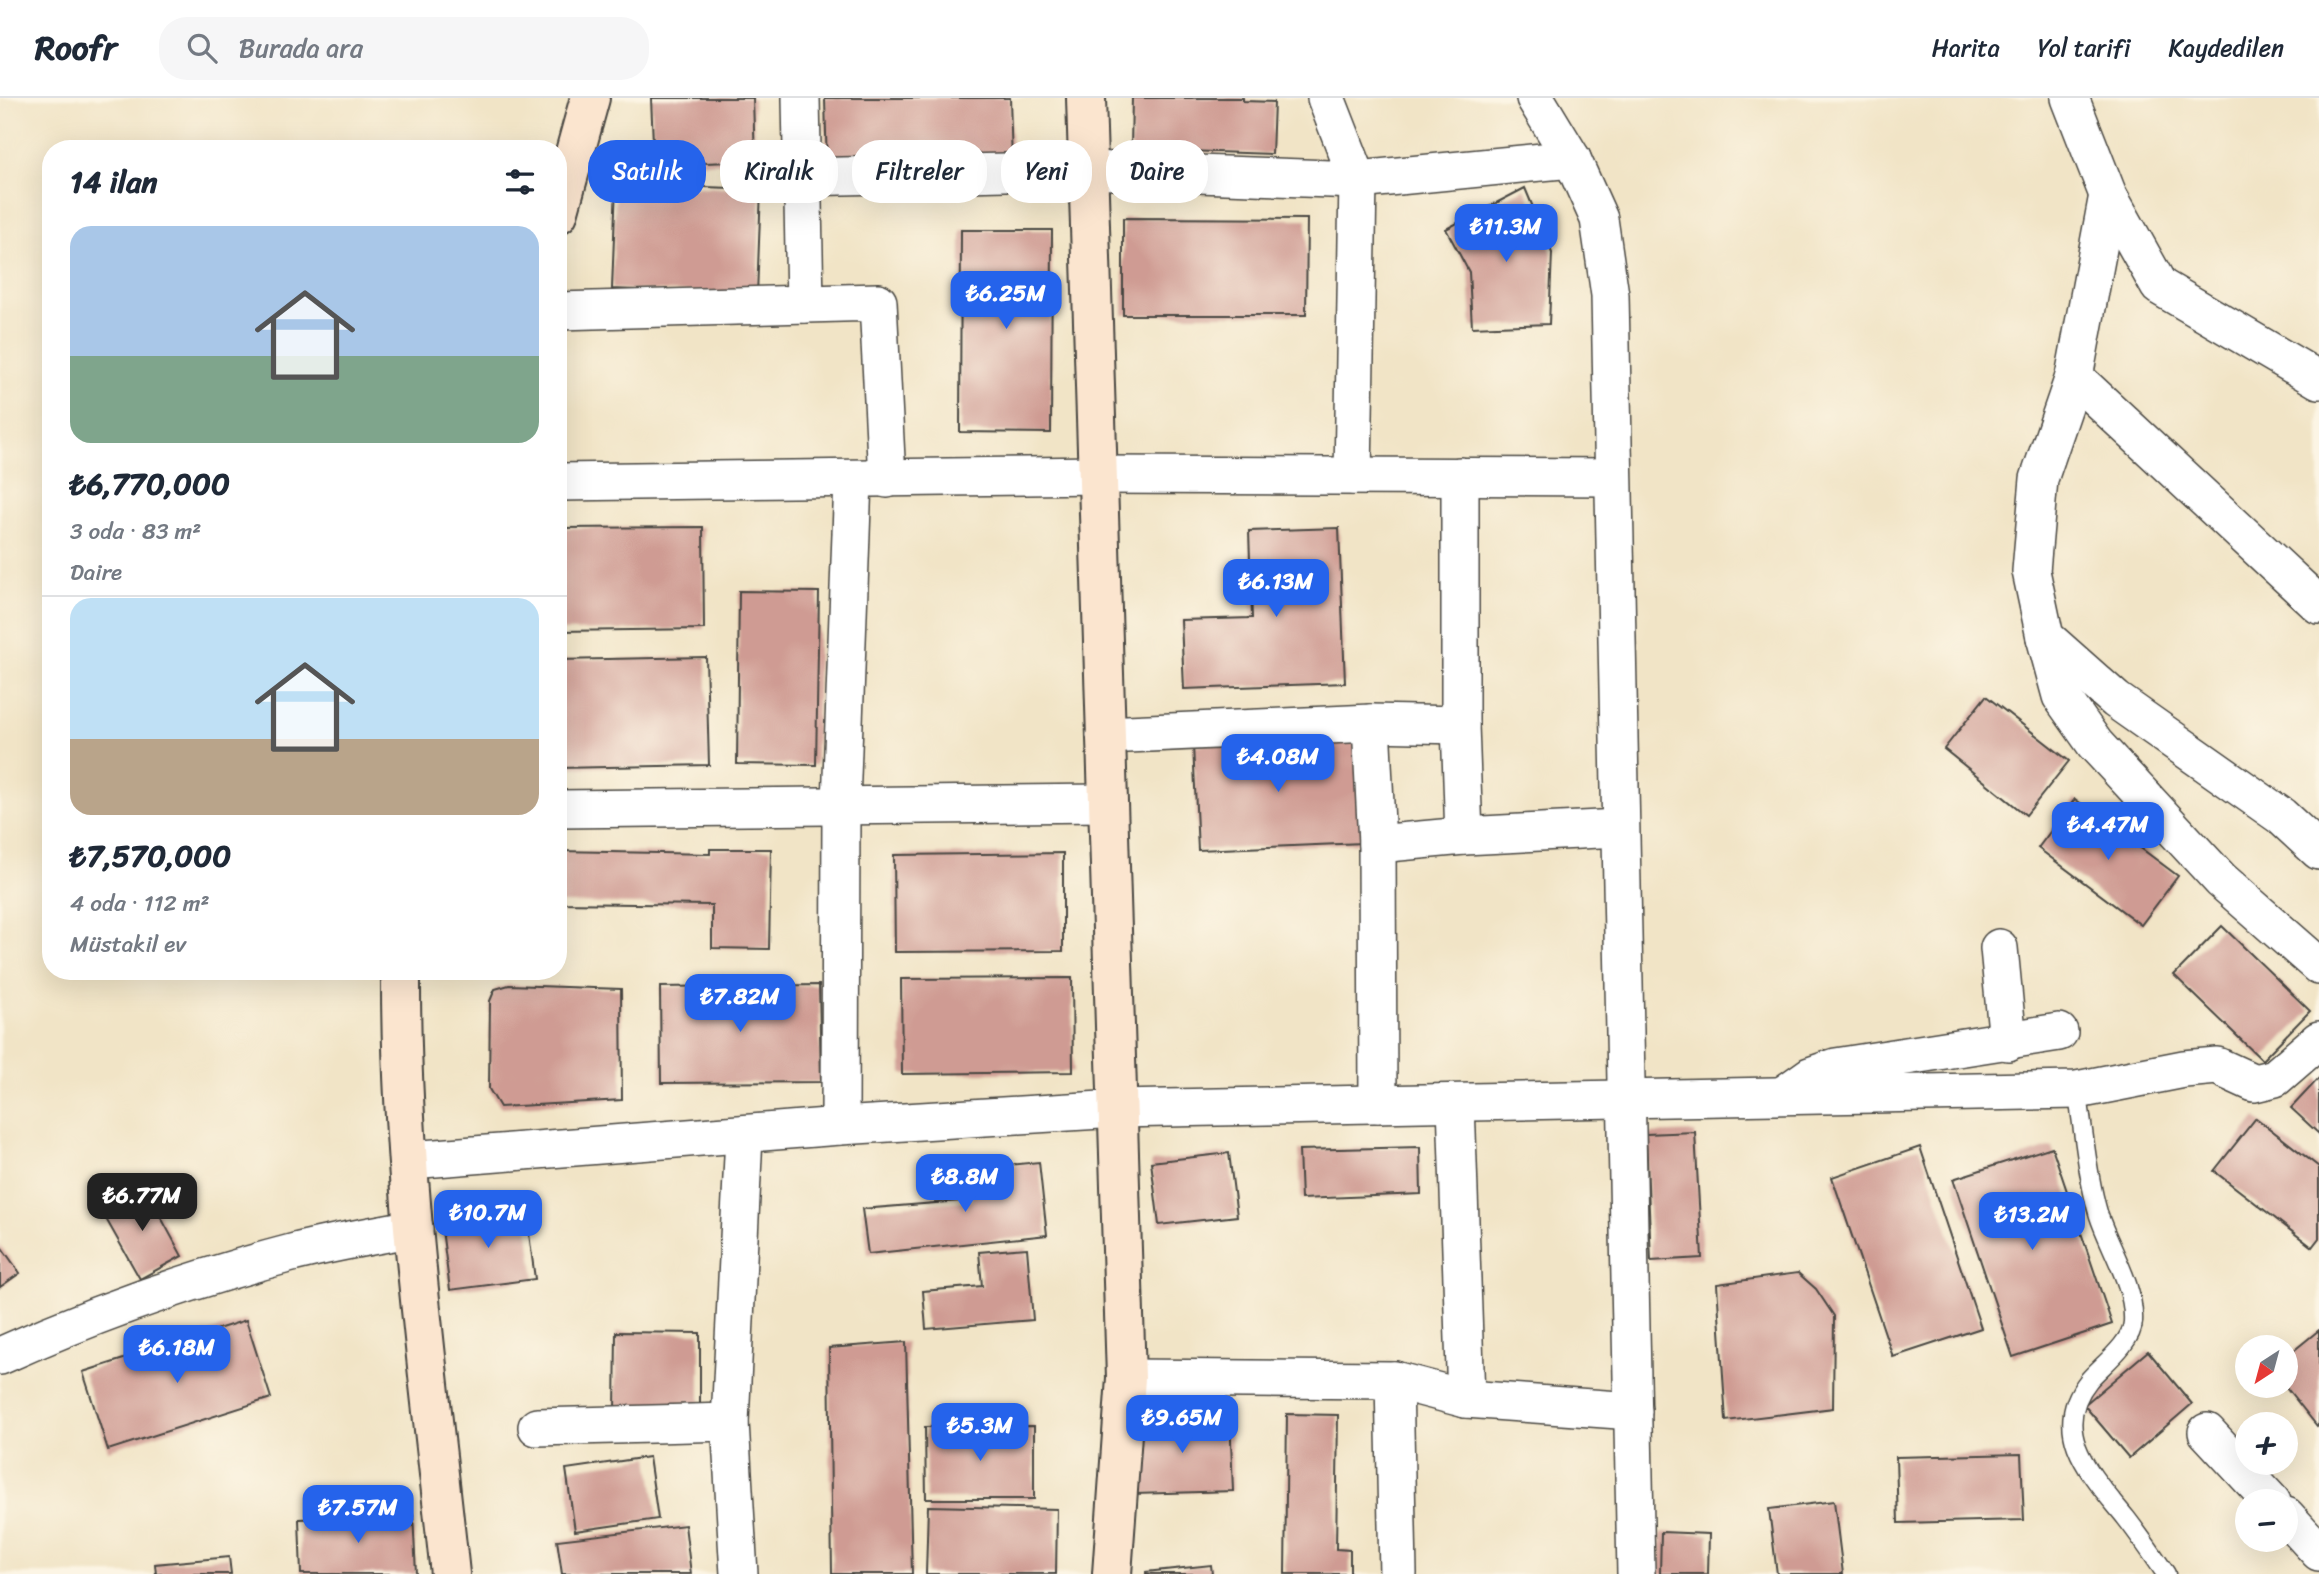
<!DOCTYPE html>
<html lang="tr">
<head>
<meta charset="utf-8">
<style>
  :root { --surface:#fff; --page:#f6f6f7; --text:#1f2937; --muted:#747a83; --line:#e0e1e3; --accent:#2563eb }
  body { margin:0; font-family:Sriracha,sans-serif; background:var(--page); color:var(--text); height:100vh; display:flex; flex-direction:column; font-size:26px; white-space:nowrap }
  * { box-sizing:border-box; margin:0 }
  p { font-size:23px; color:var(--muted) }
  .icon { flex:none; width:38px; height:38px; fill:none; stroke:currentColor; stroke-width:2; stroke-linecap:round; stroke-linejoin:round }
  .map { position:relative; flex:1; overflow:hidden }
  .details { position:absolute; left:42px; top:42px; width:525px; height:840px; display:flex; flex-direction:column; background:var(--surface); border-radius:28px; box-shadow:0 7px 28px #0002 }
  .details>* { flex:none }
  .banner { position:absolute; left:588px; top:42px; width:665px; height:63px; display:flex; gap:14px }
  .needle { width:46px; rotate:216deg }
  .tools { position:absolute; left:2235px; top:1237px; display:grid; gap:14px }
  .tools a { display:grid; place-items:center; width:63px; height:63px; border-radius:50%; background:var(--surface); box-shadow:0 7px 28px #0002; font-size:35px }
  .price { position:absolute; translate:-50% -60px; padding:0 16px; border-radius:14px; background:var(--accent); color:#fff; font-size:23px; line-height:46px; filter:drop-shadow(0 2px 4px #0008) }
  .price::after { content:''; position:absolute; left:50%; top:42px; width:21px; height:16px; margin-left:-10px; background:inherit; clip-path:polygon(0 0,100% 0,50% 100%) }
  .price.selected { background:#222; color:#fff }
  ul { padding:0; list-style:none }
  li { display:grid; align-content:center; gap:14px; height:371px; padding:0 28px }
  li+li { border-top:2px solid var(--line) }
  li span { display:grid; place-items:center; height:217px; border-radius:21px; color:#555 }
  li>.icon { margin-inline-start:auto }
  span .icon { width:126px; height:126px; fill:#fffc; stroke-width:1 }
  li b { font-size:30px }
  h2 { display:flex; justify-content:space-between; align-items:center; height:84px; padding:0 28px; font-size:30px }
  .pill { padding:0 24px; border-radius:28px; background:var(--surface); box-shadow:0 7px 28px #0002; font-size:24px; line-height:63px }
  .pill.selected { background:var(--accent); color:#fff }
  header { display:flex; align-items:center; gap:42px; box-sizing:border-box; height:98px; padding:0 35px; background:var(--surface); border-bottom:2px solid var(--line) }
  header strong { font-size:33px }
  nav { display:flex; gap:38px; margin-inline-start:auto; font-size:24px }
  .search { width:490px; height:63px; background:var(--page); display:flex; align-items:center; gap:18px; box-sizing:border-box; padding:0 24px; border-radius:28px; color:var(--muted); font-size:26px }
  .map>svg:first-child { display:block }
  .building { fill:#cf9b93 }
  .lines { fill:none; stroke-linecap:round; stroke-linejoin:round }
  .lane-casing { stroke:#494742; stroke-width:21 }
  .street-casing { stroke:#494742; stroke-width:40 }
  .secondary-casing { stroke:#494742; stroke-width:42 }
  .lane { stroke:#fff; stroke-width:18 }
  .street { stroke:#fff; stroke-width:37 }
  .secondary { stroke:#fbe5cf; stroke-width:38 }
</style>
</head>
<body>
<header>
<strong>Roofr</strong>
<div class="search"><svg class="icon" aria-label="search" viewBox="0 0 24 24"><circle cx="10" cy="10" r="6"/><path d="M15 15l6 6"/></svg>Burada ara</div>
<nav><a>Harita</a><a>Yol tarifi</a><a>Kaydedilen</a></nav>
</header>
<div class="map">
<svg width="2319" height="1476" viewBox="0 0 2319 1476">
  <rect width="100%" height="100%" fill="#fcf5e5"/>
  <filter id="ink" filterUnits="userSpaceOnUse"><feTurbulence type="fractalNoise" baseFrequency=".0143" numOctaves="2"/><feDisplacementMap in="SourceGraphic" scale="14" xChannelSelector="R" yChannelSelector="G"/><feConvolveMatrix kernelMatrix="1 2 1 2 8 2 1 2 1" color-interpolation-filters="sRGB"/></filter>
  <filter id="wash" filterUnits="userSpaceOnUse"><feTurbulence type="fractalNoise" baseFrequency=".00686" numOctaves="4" result="noise"/><feDisplacementMap in="SourceGraphic" scale="28" xChannelSelector="R" yChannelSelector="G"/><feGaussianBlur stdDeviation="1.57" result="paint"/><feColorMatrix in="noise" values="0 0 0 0 0 0 0 0 0 0 0 0 0 0 0 0 0 1.4 0 .05"/><feComposite in="paint" operator="in"/></filter>
  <g filter="url(#wash)">
    <rect width="100%" height="100%" fill="#f1e4c6"/>
    <g id="blocks">
      <g class="building">
        <path d="M651,0H753L755,63L654,67Z"/>
        <path d="M825,0H1010L1012,65L827,70Z"/>
        <path d="M1132,0H1243V3L1274,4L1272,56L1131,51Z"/>
        <path d="M616,86L761,91L757,197L612,191Z"/>
        <path d="M1525,90L1552,155L1549,226L1472,229L1469,174L1446,131Z"/>
        <path d="M1123,120L1307,121L1306,217H1123Z"/>
        <path d="M961,132H1052L1051,335L960,334Z"/>
        <path d="M703,429L704,531L558,533V430Z"/>
        <path d="M1339,430L1345,585L1184,591L1181,522L1252,520L1249,433Z"/>
        <path d="M739,493L819,494L816,667L737,666Z"/>
        <path d="M706,559L709,667L558,670V562Z"/>
        <path d="M1986,598L2069,663L2026,717L1944,651Z"/>
        <path d="M1357,639L1363,745L1198,752L1193,647Z"/>
        <path d="M2075,701L2178,778L2141,827L2038,750Z"/>
        <path d="M710,751H771L769,851L712,850V807L558,805V753L710,756Z"/>
        <path d="M1063,755V853L895,854L894,757Z"/>
        <path d="M2222,828L2310,913L2262,962L2174,877Z"/>
        <path d="M1072,880L1073,974L902,976L901,881Z"/>
        <path d="M509,887L621,891L622,1002L500,1009L489,991L490,903L495,891Z"/>
        <path d="M819,887L821,984L661,985L660,889Z"/>
        <path d="M2319,980V1036L2291,1010Z"/>
        <path d="M2256,1020L2319,1069V1140L2312,1149L2214,1073Z"/>
        <path d="M1695,1034L1702,1160L1651,1163L1646,1036Z"/>
        <path d="M1420,1049L1421,1096L1301,1101L1299,1052Z"/>
        <path d="M1920,1049L1981,1230L1893,1259L1832,1079Z"/>
        <path d="M2052,1049L2112,1226L2013,1259L1953,1081Z"/>
        <path d="M1229,1055L1237,1118L1159,1127L1151,1064Z"/>
        <path d="M1039,1064L1047,1137L868,1156L862,1111L972,1102L968,1071Z"/>
        <path d="M144,1088L182,1158L140,1181L101,1112Z"/>
        <path d="M526,1113L535,1181L450,1192L441,1124Z"/>
        <path d="M0,1147L20,1175L0,1189Z"/>
        <path d="M1027,1150L1033,1222L926,1231L923,1193L982,1188L979,1154Z"/>
        <path d="M1798,1175L1816,1191L1834,1218L1833,1310L1726,1323L1717,1186Z"/>
        <path d="M246,1222L271,1300L108,1352L83,1274Z"/>
        <path d="M2319,1232V1326L2317,1328L2286,1289V1259Z"/>
        <path d="M616,1234L700,1235V1316L615,1315Z"/>
        <path d="M906,1244L912,1476H832L829,1250Z"/>
        <path d="M2148,1253L2192,1306L2129,1360L2084,1307Z"/>
        <path d="M1287,1316L1338,1317L1336,1451L1350,1452V1476H1285Z"/>
        <path d="M1230,1317L1233,1393L1134,1396L1131,1321Z"/>
        <path d="M1034,1328V1401H926L925,1329Z"/>
        <path d="M2021,1356L2024,1422L1898,1425L1896,1359Z"/>
        <path d="M649,1359L658,1421L575,1433L566,1371Z"/>
        <path d="M1834,1403L1843,1476H1777L1769,1411Z"/>
        <path d="M928,1408L1057,1411L1056,1476H926Z"/>
        <path d="M413,1416L416,1476H301L299,1421Z"/>
        <path d="M685,1427L691,1476H562L557,1442Z"/>
        <path d="M1661,1434L1709,1436L1708,1476H1660Z"/>
        <path d="M229,1459L231,1476H156L155,1466Z"/>
        <path d="M1211,1467L1212,1476H1146V1474Z"/>
      </g>
    </g>
  </g>
  <g filter="url(#ink)">
    <use href="#blocks" fill-opacity="0" stroke="#494742" stroke-width="2"/>
    <g class="lines">
      <g class="lane-casing">
        <path id="lane" d="M2077,992C2084,1033 2087,1078 2099,1118C2110,1151 2135,1188 2133,1224C2132,1245 2102,1267 2089,1282C2047,1334 2093,1379 2126,1420C2140,1438 2153,1457 2166,1476"/>
      </g>
      <g class="street-casing">
        <g id="street">
          <path d="M801,0L805,206"/>
          <path d="M1326,0L1358,82L1353,378"/>
          <path d="M1535,0L1572,61L1599,121L1610,197L1636,1476"/>
          <path d="M2070,0L2108,97L2159,188L2319,282"/>
          <path d="M802,79L1088,72L1358,82L1572,61"/>
          <path d="M2108,97L2074,279L2319,507"/>
          <path d="M558,213L878,204L887,381"/>
          <path d="M2074,279L2039,381L2031,473L2045,539L2116,602L2281,718L2319,753"/>
          <path d="M1460,378V627L1464,738"/>
          <path d="M558,384L1097,377L1613,379"/>
          <path d="M2045,539L2061,598L2095,646L2221,782L2319,868"/>
          <path d="M1371,625L1377,746L1378,1006"/>
          <path d="M1105,637L1371,625L1460,627"/>
          <path d="M558,711L1106,705"/>
          <path d="M1377,746L1464,738L1619,730"/>
          <path d="M1999,850L2008,944"/>
          <path d="M1786,995L1810,978L1836,969L2059,934"/>
          <path d="M1456,1005L1466,1301"/>
          <path d="M840,1028L841,706L853,382"/>
          <path d="M410,1062L840,1028L1117,1011L2077,992L2184,971L2217,968L2254,985L2275,980L2319,942"/>
          <path d="M0,1258C93,1216 189,1182 288,1156C329,1145 372,1138 414,1130"/>
          <path d="M1126,1280L1394,1282L1466,1301L1633,1313"/>
          <path d="M1394,1282L1398,1476"/>
          <path d="M537,1329L730,1324"/>
          <path d="M2207,1334L2272,1404"/>
          <path d="M2286,1418L2319,1454"/>
          <path d="M739,1476L730,1324L744,1038"/>
        </g>
      </g>
      <g class="secondary-casing">
        <g id="secondary">
          <path d="M1086,0L1126,1280L1112,1476"/>
          <path d="M558,116L590,0"/>
          <path d="M401,873C400,1075 429,1276 450,1476"/>
        </g>
      </g>
      <use href="#lane" class="lane"/>
      <use href="#street" class="street"/>
      <use href="#secondary" class="secondary"/>
    </g>
  </g>
</svg>
<div class="tools">
<a><svg class="needle" viewBox="-14 -14 28 28"><path d="M0-13l5 13h-10z" fill="#e53935"/><path d="M0 13l5-13h-10z" fill="#747a83"/></svg></a>
<a>+</a>
<a>−</a>
</div>
<b class="price" style="left:1506px;top:166px">₺11.3M</b>
<b class="price" style="left:1006px;top:233px">₺6.25M</b>
<b class="price" style="left:1276px;top:521px">₺6.13M</b>
<b class="price" style="left:1278px;top:696px">₺4.08M</b>
<b class="price" style="left:2108px;top:764px">₺4.47M</b>
<b class="price" style="left:740px;top:936px">₺7.82M</b>
<b class="price" style="left:965px;top:1116px">₺8.8M</b>
<b class="price selected" style="left:142px;top:1135px">₺6.77M</b>
<b class="price" style="left:488px;top:1152px">₺10.7M</b>
<b class="price" style="left:2032px;top:1154px">₺13.2M</b>
<b class="price" style="left:177px;top:1287px">₺6.18M</b>
<b class="price" style="left:1182px;top:1357px">₺9.65M</b>
<b class="price" style="left:980px;top:1365px">₺5.3M</b>
<b class="price" style="left:358px;top:1447px">₺7.57M</b>
<div class="banner">
<a class="pill selected">Satılık</a>
<a class="pill">Kiralık</a>
<a class="pill">Filtreler</a>
<a class="pill">Yeni</a>
<a class="pill">Daire</a>
</div>
<section class="details">
<h2>14 ilan<svg class="icon" aria-label="filters" viewBox="0 0 24 24"><path d="M4 7h16M4 17h16"/><circle cx="9" cy="7" r="2"/><circle cx="15" cy="17" r="2"/></svg></h2>
<ul>
<li><span style="background:linear-gradient(#a9c7e8 60%,#7fa58c 0)"><svg class="icon" aria-label="home" viewBox="0 0 24 24"><path d="M3 11l9-7 9 7M6 9v11h12V9"/></svg></span><div><b>₺6,770,000</b><p>3 oda · 83 m²</p><p>Daire</p></div></li>
<li><span style="background:linear-gradient(#bfe0f5 65%,#b9a48a 0)"><svg class="icon" aria-label="home" viewBox="0 0 24 24"><path d="M3 11l9-7 9 7M6 9v11h12V9"/></svg></span><div><b>₺7,570,000</b><p>4 oda · 112 m²</p><p>Müstakil ev</p></div></li>
</ul>
</section>
</div>
</body>
</html>
